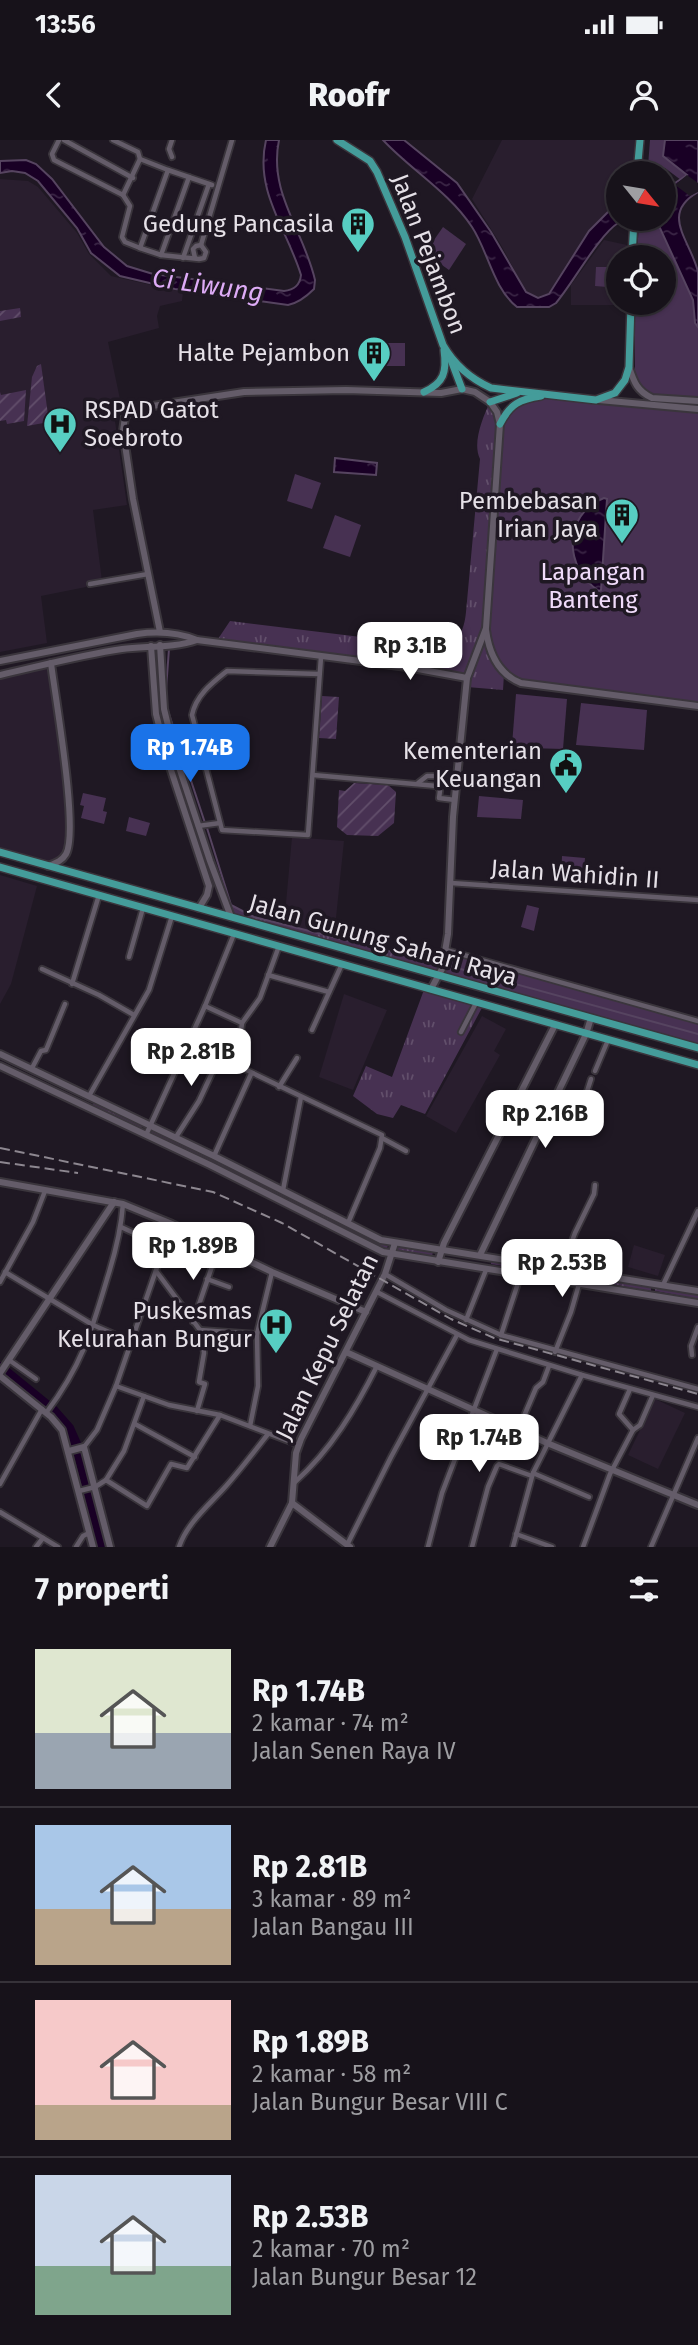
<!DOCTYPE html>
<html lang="id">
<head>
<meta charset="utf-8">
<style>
  :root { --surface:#17121a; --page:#201b23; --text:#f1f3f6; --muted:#9e9ea2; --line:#363239; --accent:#1a73e8 }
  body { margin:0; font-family:"Fira Sans",sans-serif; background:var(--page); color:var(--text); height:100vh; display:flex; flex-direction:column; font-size:26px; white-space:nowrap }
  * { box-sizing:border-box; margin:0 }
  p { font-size:23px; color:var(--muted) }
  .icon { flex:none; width:38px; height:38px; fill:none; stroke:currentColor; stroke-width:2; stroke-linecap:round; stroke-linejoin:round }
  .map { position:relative; height:1407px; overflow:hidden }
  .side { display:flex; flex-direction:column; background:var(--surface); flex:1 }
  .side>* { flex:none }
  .needle { width:46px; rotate:120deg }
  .fabs { position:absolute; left:606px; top:21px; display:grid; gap:14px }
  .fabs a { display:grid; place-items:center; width:70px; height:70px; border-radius:50%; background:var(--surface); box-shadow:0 2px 5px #0004,0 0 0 2px var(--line); font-size:35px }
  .price { position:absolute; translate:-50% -60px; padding:0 16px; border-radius:14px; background:#fff; color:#222; font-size:23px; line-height:46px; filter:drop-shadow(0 2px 4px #0008) }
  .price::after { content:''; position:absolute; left:50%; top:42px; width:21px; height:16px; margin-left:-10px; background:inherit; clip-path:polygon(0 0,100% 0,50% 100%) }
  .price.selected { background:var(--accent); color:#fff }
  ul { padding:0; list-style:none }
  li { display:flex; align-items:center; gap:21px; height:175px; padding:0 35px }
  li+li { border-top:2px solid var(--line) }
  li span { display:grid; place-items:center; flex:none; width:196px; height:140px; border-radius:0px; color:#555 }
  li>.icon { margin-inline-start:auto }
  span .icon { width:84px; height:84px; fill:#fffc; stroke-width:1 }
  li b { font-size:30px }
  h2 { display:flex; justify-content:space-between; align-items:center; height:84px; padding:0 35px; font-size:30px }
  .status { display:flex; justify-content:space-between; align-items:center; height:49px; padding:0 35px; background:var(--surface); direction:ltr }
  .status svg { height:19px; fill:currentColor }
  header { display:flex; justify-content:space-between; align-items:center; height:91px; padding:0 35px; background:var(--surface); font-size:32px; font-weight:800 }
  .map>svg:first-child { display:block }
  .built { fill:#291e2e }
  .grass { fill:url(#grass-tufts) }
  .park { fill:#473152 }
  .garden { fill:url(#garden-furrows) }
  .water { fill:url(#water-ripples); stroke:#564460; stroke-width:2 }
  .pier { fill:#1f1823 }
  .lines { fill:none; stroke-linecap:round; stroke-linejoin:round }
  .stream { stroke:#564460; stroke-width:2 }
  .river { stroke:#190025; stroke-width:10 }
  .minor-casing { stroke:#3a353c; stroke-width:8 }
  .tertiary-casing { stroke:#3a353c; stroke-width:10 }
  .secondary-casing { stroke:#3a353c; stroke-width:10 }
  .primary-casing { stroke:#3a353c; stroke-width:10 }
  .minor { stroke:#645c69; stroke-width:4.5 }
  .tertiary { stroke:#645c69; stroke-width:6 }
  .secondary { stroke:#645c69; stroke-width:6 }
  .primary { stroke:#449c9a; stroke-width:7 }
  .rail { stroke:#8d8790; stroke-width:2; stroke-dasharray:10 5; stroke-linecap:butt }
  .labels { text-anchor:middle; stroke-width:7; stroke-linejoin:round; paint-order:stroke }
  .poi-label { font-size:24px; fill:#e6e1e8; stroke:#1f1823; text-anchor:end }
  .street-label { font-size:24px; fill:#e6e1e8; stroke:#1f1823 }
  .park-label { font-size:24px; fill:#f0dbfa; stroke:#1f1823 }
  .water-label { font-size:26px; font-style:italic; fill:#ddabf6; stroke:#1f1823 }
</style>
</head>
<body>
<div class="status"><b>13:56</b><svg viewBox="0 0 49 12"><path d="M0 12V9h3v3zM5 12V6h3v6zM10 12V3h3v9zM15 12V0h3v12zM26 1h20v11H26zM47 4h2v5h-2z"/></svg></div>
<header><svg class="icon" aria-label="back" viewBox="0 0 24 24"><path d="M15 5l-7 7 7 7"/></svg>Roofr<svg class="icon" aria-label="person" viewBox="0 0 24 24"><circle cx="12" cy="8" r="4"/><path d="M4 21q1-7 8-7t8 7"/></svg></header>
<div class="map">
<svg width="698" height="1407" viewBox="0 0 698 1407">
  <defs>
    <pattern id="grass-tufts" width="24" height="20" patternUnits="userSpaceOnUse" patternTransform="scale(1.75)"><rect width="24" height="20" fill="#473152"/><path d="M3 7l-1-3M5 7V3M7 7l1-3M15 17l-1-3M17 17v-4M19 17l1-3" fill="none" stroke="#624f6b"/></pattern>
    <pattern id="garden-furrows" width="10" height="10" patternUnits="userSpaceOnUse" patternTransform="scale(1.75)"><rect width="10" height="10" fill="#473152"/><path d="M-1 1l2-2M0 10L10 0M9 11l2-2" fill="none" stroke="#624f6b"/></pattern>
    <pattern id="water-ripples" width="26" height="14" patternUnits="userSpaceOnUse" patternTransform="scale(1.75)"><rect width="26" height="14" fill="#190025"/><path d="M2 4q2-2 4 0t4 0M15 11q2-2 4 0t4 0" fill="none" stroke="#3a2545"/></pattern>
  </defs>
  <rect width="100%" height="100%" fill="#1f1823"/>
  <g class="built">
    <path d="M502,0H635L634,33H618V62L588,91L548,154L536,157L525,150L501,105L472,59Z"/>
    <path d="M0,39L28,41L38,47L77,93L89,114L111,136L183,152L182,161L160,166L157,176L159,188L108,202L121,264L114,274L127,365L93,370L102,441L86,443V447L41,456L47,503L0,512Z"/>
    <path d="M604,100L627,105L626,117H618V163H624L623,165H571V145Z"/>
    <path d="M51,523L68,657L66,716L48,726L0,712V535Z"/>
    <path d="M292,697L344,701L334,797L284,785Z"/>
    <path d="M0,735L37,746L11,844L0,864Z"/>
    <path d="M344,854L387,870L353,950L319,937Z"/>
    <path d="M482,876L506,889L494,911L500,915L456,993L426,976Z"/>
    <path d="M634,1105L665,1115L658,1136L628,1127Z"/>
    <path d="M655,1259L685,1273L658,1329L628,1315Z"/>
  </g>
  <g class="grass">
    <path d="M490,262L497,272L504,534L503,550L467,547L469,536L389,525L390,511L387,508L385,511L384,524L216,502L230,481L435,506C458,505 464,492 466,472L480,319C472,303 483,277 490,262Z"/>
    <path d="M231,765L254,777L443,824L440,835L231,777L226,766Z"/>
    <path d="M425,847L484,864L425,974L401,965L393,978L377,974L353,956L366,926L392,937Z"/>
    <path d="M94,962L143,984L141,989L92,967Z"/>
    <path d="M153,989L287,1055L285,1059L151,993Z"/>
    <path d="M290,1057L388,1105L387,1109L347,1092L288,1061Z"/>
    <path d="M397,1106L433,1111L432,1117L397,1111Z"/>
    <path d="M491,1122L651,1146V1151L491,1124Z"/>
    <path d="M655,1147L698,1154V1159L655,1151Z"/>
  </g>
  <g class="park">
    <path d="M650,0H665L663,16L687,35L681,40L665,28L648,26Z"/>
    <path d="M639,80L656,83L660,88L693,160L695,183L698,187V257L652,254L642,249L639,244L635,236V163H663V117H637Z"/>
    <path d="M443,87L466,104L449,130L425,113Z"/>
    <path d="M596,127H608L607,147L595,146Z"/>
    <rect x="376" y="203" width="29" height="23"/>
    <path d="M540,257L698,269V566L521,543L504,534L488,504L500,284L512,265Z"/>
    <path d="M295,334L321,343L312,369L287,361Z"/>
    <path d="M335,375L361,385L350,417L323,408Z"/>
    <path d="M516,554L567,559L563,609L528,608L512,605Z"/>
    <path d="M581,563L647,570L644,610L576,605Z"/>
    <path d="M83,653L106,658L103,671L107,672L104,684L81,678L84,666L80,665Z"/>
    <path d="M479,656L523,660L521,679L477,677Z"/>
    <path d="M129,677L150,683L146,696L126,691Z"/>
    <path d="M562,716L585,718L583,742L561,740Z"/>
    <path d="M527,765L539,768L534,791L521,787Z"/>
    <path d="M446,810L698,881V908L440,835Z"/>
  </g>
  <g class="garden">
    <path d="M20,168L21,177L0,181V171Z"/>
    <path d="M41,224L49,282L27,286L32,237L37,226Z"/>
    <path d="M26,250L24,281L7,284L6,280L0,281V252L1,255Z"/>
    <path d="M322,556L339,557L336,599L319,598Z"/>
    <path d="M354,643L388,645L396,652L394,683L378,696L347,695L337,687L339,650L345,651Z"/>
  </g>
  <g class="water">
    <path d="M266,0H279C268,53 304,91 315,140L314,149C307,156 298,163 288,165L175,149L120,136L91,113L77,88L38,41L25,33L12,31L0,33V21L26,20L36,24L52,39L104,107L127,126L153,134L284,151C294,150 300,145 301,135C287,89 254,51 266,0Z"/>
    <path d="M383,0H404L457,43L491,92L526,152L538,158L549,154L589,91L618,62V79H663V51L687,35L663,16L665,0H698V52C659,74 691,101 698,132C698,149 698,170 698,187L695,183L693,160L660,88C654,81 649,81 640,80C633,80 625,78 618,83C599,95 573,143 556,163L549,167H517C493,148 488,111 472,87C449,52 411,30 383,0Z"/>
    <path d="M335,318L377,323L376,335L334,332Z"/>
    <path d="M604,358L607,359L601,450L599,451C564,428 562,375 604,358Z"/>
  </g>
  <path class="pier" d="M687,35L698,43V52L690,56L675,45Z"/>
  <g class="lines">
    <g class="stream">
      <path d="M166,549L169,509"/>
      <path d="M167,568L205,683"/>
      <path d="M207,688L231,765L254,777L440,824"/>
      <path d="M446,825L698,894"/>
    </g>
    <path class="river" d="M0,1227L54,1271L69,1288L77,1306L102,1407"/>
    <g class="minor-casing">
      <g id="minor">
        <path d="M59,0L52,14L54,20L123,55L140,19"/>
        <path d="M64,0L133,38"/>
        <path d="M113,0L138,12L140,19L168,30"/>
        <path d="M172,0L169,9L172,17"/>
        <path d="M123,55L130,66L122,97L125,102L140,108"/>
        <path d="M201,105L206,112L204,118L199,119L161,115L140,108L168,30L212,45"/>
        <path d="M201,105L232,0"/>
        <path d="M161,115L189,37"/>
        <path d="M183,118L209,44"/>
        <path d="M195,118L193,109L196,106L201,105"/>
        <path d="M90,444L148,434"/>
        <path d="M319,534L227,531C212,543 196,555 192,575L222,690L308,695L321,517"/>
        <path d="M313,635L437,646L440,651L439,658L455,660"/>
        <path d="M418,643L427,636H457"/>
        <path d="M198,686L220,683"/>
        <path d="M451,743L698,760"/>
        <path d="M446,810L698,881"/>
        <path d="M129,817L143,768"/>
        <path d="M42,829L99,855L134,875"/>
        <path d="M268,835L329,852"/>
        <path d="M72,844L99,755"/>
        <path d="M205,866L242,883"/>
        <path d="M312,890L342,824"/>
        <path d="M461,892L476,863"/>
        <path d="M188,902L382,995L380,1008L348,1083"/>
        <path d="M233,925L247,899L241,891L242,883L260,858L279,806"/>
        <path d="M32,928L41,911L46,910L65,864"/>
        <path d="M595,931L608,900"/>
        <path d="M279,947L297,918"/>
        <path d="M89,956L149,850L172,776"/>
        <path d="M583,964L591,939"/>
        <path d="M146,995L205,866L234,794"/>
        <path d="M176,997L199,961L219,918"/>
        <path d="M382,998L406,1011"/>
        <path d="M214,1016L251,934"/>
        <path d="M283,1050L301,957"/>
        <path d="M121,1087L162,1106"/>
        <path d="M562,1129L575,1093L594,1054L595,1045"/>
        <path d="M156,1131L200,1190L257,1194"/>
        <path d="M5,1132L93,1185L132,1202"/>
        <path d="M385,1134L446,1170L501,1195L698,1249"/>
        <path d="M207,1139L229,1147"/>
        <path d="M0,1142L33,1082L45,1051"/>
        <path d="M663,1145L698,1071"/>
        <path d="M377,1152L469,1200L582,1235L698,1267"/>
        <path d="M466,1180L486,1130"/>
        <path d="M193,1182L219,1106"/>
        <path d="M501,1195L521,1134"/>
        <path d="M555,1212L571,1172L579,1144"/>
        <path d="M692,1215L691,1206L698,1187"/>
        <path d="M9,1220L36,1239"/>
        <path d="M116,1246L169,1265L220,1275L299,1305"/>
        <path d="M630,1249L619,1274L633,1290"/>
        <path d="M197,1271L205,1244L199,1242L204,1213L201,1190"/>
        <path d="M46,1273C81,1227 91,1193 107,1139C115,1114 121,1091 123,1064"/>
        <path d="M135,1284L195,1317"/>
        <path d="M250,1286L258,1246L257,1194L272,1132"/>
        <path d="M518,1290L536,1248L543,1242L549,1226"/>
        <path d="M84,1307L97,1290L116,1246L172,1084"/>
        <path d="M533,1333L589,1357"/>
        <path d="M106,1340L124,1311L144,1256"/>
        <path d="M295,1342C331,1310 356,1268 377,1226"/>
        <path d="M0,1344L42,1269"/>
        <path d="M79,1351L95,1347L106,1340L147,1366L171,1324L187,1328L220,1275"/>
        <path d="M0,1372L58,1407"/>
        <path d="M516,1394L552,1407"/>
        <path d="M347,1405L391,1317L457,1195"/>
        <path d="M36,1407L43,1398"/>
        <path d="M76,1407L83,1396L89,1393"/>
        <path d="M179,1407C187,1383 209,1365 226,1346C241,1329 254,1312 268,1294"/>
        <path d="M428,1407L442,1353L497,1209"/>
        <path d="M472,1407L488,1347L497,1326L499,1324L532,1336"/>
        <path d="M513,1407L533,1333L582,1235"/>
        <path d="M583,1407L610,1334L633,1290L640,1285L653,1255"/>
        <path d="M651,1407L698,1298"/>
      </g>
    </g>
    <g class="tertiary-casing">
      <g id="tertiary">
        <path d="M486,490C489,513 498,534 521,543L698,566"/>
        <path d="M160,492L133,359L123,291L125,277L133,269L244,252L346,250L441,253L462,249L475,252L490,262L497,272L500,284L486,488L467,538L453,677L448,794L442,829L431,849"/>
        <path d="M160,505L164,569L176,618L210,721L231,777"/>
        <path d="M151,506L156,574L168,621L209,746L207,755L199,768"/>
        <path d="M0,521L137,494C158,491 177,492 197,500L407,527L467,538"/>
        <path d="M0,535C40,526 81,515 122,509C146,506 174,508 197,500"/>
        <path d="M48,726C56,723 62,721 66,714C79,691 55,556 51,523"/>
        <path d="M0,1042L123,1064L172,1084L272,1132L366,1172"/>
        <path d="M480,1115L586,894L591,878"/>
        <path d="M438,1122L444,1103L555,885"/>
        <path d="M346,1212L547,1303L698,1365"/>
        <path d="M0,1233L114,1062"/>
        <path d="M0,1236L51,1277L62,1290L93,1407"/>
        <path d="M69,1311L84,1307L110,1407"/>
        <path d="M292,1363L350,1407"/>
        <path d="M270,1407L292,1363L296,1313L301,1299L385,1134L395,1103"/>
      </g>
    </g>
    <g class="secondary-casing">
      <g id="secondary">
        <path d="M629,227C634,242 637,251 652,258L698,261"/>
        <path d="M599,260L698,269"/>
        <path d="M0,914L214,1016L381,1100L698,1151"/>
        <path d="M0,926L210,1025L383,1112L698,1163"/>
      </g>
    </g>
    <g class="primary-casing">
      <g id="primary">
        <path d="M337,0L370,21L377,32L405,97L443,205C454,224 471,239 491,248L596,260L615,253L625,240L629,227L631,163"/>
        <path d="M637,33L640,0"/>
        <path d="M632,117L634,79"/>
        <path d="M451,220L462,249"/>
        <path d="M424,252C444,243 447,232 444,210"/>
        <path d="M490,262L517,253"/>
        <path d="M500,284C510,264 520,259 541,256"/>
        <path d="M0,712L698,908"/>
        <path d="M0,727L698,925"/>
      </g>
    </g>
    <use href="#minor" class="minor"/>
    <use href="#tertiary" class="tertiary"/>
    <use href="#secondary" class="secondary"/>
    <use href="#primary" class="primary"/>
    <g class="rail">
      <path d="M0,1008L213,1052L282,1083L451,1179L494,1198L698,1254"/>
      <path d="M0,1022L78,1033"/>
    </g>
  </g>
  <defs>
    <g id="building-pin" transform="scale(1.75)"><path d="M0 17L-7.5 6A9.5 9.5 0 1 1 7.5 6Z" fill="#57cec2" stroke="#1f1823"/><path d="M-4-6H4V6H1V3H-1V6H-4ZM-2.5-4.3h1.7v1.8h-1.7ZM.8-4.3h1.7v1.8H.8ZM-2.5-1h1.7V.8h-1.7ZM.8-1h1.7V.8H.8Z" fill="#111"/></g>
    <g id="hospital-pin" transform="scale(1.75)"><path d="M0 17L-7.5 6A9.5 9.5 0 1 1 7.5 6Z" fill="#57cec2" stroke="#1f1823"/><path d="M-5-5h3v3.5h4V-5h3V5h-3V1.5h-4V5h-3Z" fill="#111"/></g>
    <g id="civic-pin" transform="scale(1.75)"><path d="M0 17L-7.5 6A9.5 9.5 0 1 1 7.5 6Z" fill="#57cec2" stroke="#1f1823"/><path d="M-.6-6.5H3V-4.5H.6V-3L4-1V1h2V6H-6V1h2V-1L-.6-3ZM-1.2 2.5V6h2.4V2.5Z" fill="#111"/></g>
  </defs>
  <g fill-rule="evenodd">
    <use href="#building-pin" x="358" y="84"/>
    <use href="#building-pin" x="374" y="213"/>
    <use href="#hospital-pin" x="60" y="284"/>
    <use href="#building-pin" x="622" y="375"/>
    <use href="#civic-pin" x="566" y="625"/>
    <use href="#hospital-pin" x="276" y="1185"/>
  </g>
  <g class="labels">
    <g class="poi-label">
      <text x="334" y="92">Gedung Pancasila</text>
      <text x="350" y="221">Halte Pejambon</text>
      <text x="84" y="278" text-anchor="start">RSPAD Gatot<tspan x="84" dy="28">Soebroto</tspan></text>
      <text x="598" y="369">Pembebasan<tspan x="598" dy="28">Irian Jaya</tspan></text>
      <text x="542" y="619">Kementerian<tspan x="542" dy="28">Keuangan</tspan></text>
      <text x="252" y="1179">Puskesmas<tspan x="252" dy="28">Kelurahan Bungur</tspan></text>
    </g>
    <g class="street-label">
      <text transform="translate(429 114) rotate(69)" y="8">Jalan Pejambon</text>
      <text transform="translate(575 734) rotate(4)" y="8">Jalan Wahidin II</text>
      <text transform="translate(383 800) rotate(16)" y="8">Jalan Gunung Sahari Raya</text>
      <text transform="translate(327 1207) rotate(-64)" y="8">Jalan Kepu Selatan</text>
    </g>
    <g class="park-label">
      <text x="593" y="440">Lapangan<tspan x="593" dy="28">Banteng</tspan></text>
    </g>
    <g class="water-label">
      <text transform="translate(208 145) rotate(8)" y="9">Ci Liwung</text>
    </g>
  </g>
</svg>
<div class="fabs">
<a><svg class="needle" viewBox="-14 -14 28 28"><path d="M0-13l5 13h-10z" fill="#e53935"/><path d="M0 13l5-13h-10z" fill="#9e9ea2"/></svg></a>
<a><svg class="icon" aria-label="locate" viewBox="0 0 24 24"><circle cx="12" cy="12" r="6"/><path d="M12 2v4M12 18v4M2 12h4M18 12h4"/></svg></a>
</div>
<b class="price" style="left:410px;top:542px">Rp 3.1B</b>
<b class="price selected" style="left:190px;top:644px">Rp 1.74B</b>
<b class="price" style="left:191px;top:948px">Rp 2.81B</b>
<b class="price" style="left:545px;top:1010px">Rp 2.16B</b>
<b class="price" style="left:193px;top:1142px">Rp 1.89B</b>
<b class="price" style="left:562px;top:1159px">Rp 2.53B</b>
<b class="price" style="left:479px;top:1334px">Rp 1.74B</b>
</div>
<section class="side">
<h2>7 properti<svg class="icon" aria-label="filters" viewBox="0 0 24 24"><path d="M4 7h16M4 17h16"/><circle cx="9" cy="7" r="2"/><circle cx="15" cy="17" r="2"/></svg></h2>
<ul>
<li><span style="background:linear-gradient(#dfe7d0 60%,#9aa5b1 0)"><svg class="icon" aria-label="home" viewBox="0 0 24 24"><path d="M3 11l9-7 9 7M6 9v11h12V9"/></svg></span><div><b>Rp 1.74B</b><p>2 kamar · 74 m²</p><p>Jalan Senen Raya IV</p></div></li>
<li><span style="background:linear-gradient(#a9c7e8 60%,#b9a48a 0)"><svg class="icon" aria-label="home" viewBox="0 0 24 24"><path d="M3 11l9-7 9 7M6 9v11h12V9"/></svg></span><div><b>Rp 2.81B</b><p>3 kamar · 89 m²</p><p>Jalan Bangau III</p></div></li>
<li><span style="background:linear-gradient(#f6c9c9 75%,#b9a48a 0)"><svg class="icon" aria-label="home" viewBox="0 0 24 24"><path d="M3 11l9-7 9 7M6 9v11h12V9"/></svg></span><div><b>Rp 1.89B</b><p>2 kamar · 58 m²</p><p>Jalan Bungur Besar VIII C</p></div></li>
<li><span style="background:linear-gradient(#c9d6e8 65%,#7fa58c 0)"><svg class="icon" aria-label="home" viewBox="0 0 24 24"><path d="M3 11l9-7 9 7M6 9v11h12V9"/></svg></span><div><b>Rp 2.53B</b><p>2 kamar · 70 m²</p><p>Jalan Bungur Besar 12</p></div></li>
</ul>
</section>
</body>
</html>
